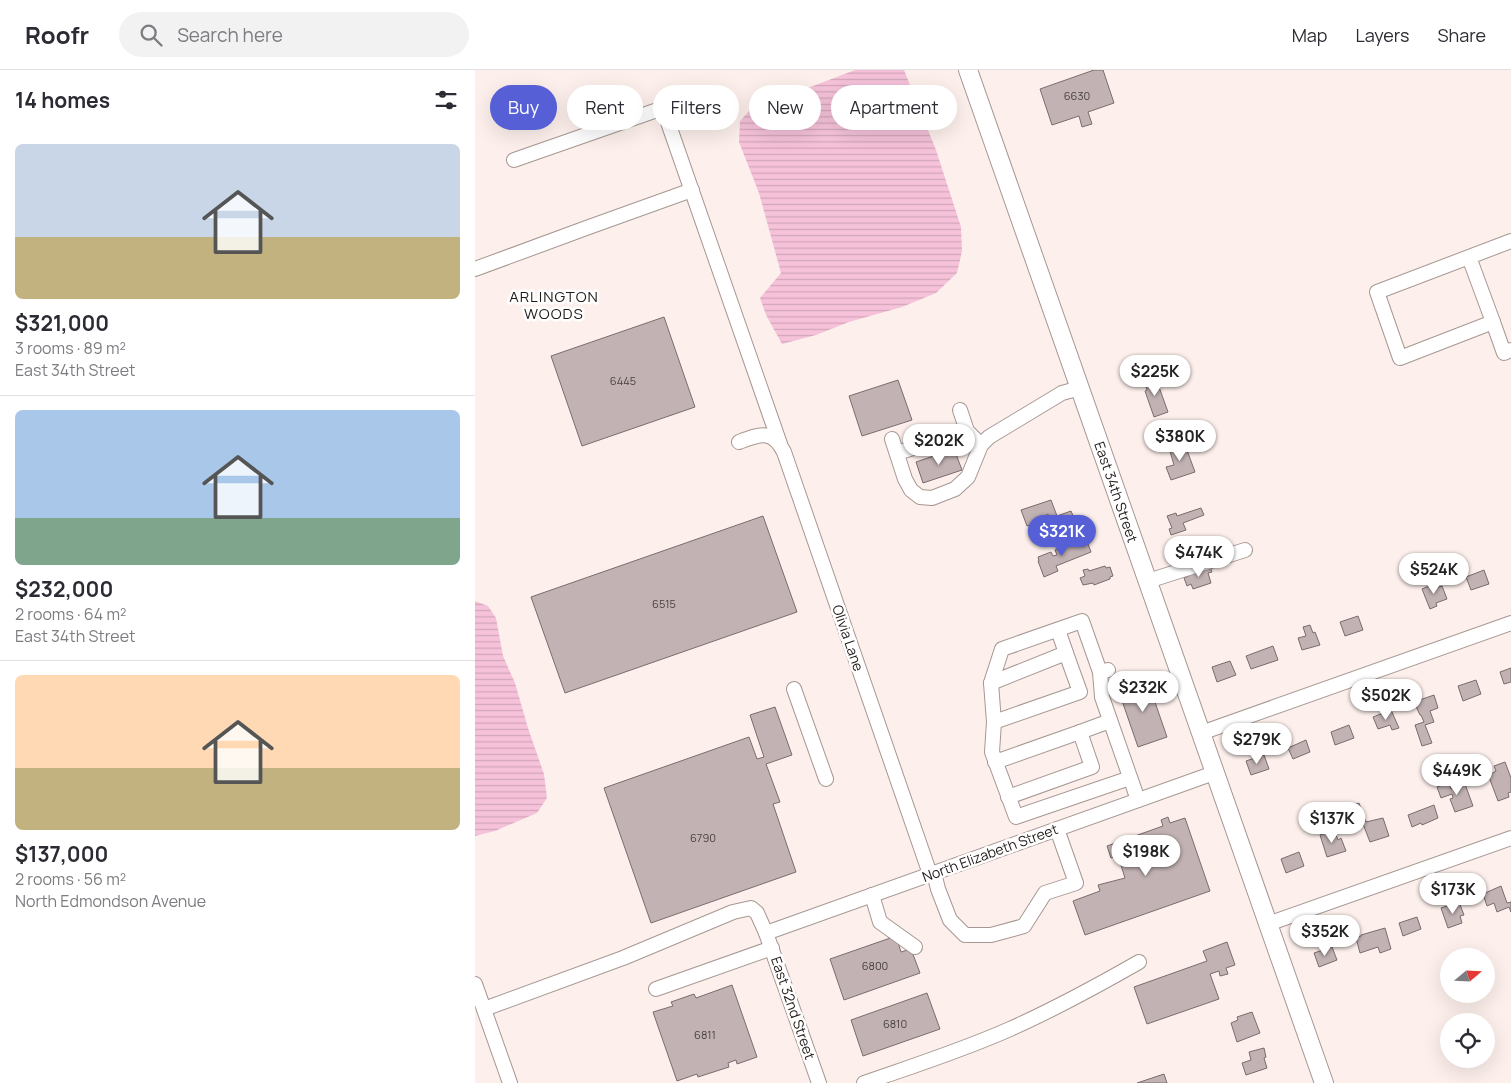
<!DOCTYPE html>
<html lang="en">
<head>
<meta charset="utf-8">
<style>
  :root { --surface:#fff; --page:#f2f2f3; --text:#2b2b33; --muted:#7c7c81; --line:#e1e1e2; --accent:#565fd6 }
  body { margin:0; font-family:Manrope,sans-serif; background:var(--page); color:var(--text); height:100vh; display:flex; flex-direction:column; font-size:19px; white-space:nowrap }
  * { box-sizing:border-box; margin:0 }
  p { font-size:16px; color:var(--muted) }
  .icon { flex:none; width:28px; height:28px; fill:none; stroke:currentColor; stroke-width:2; stroke-linecap:round; stroke-linejoin:round }
  .map { position:relative; flex:1; overflow:hidden }
  .side { display:flex; flex-direction:column; background:var(--surface); width:475px }
  .side>* { flex:none }
  .hud { position:absolute; left:15px; top:15px; width:475px; height:45px; display:flex; gap:10px }
  .needle { width:32px; rotate:71deg }
  .buttons { position:absolute; left:965px; top:878px; display:grid; gap:10px }
  .buttons a { display:grid; place-items:center; width:55px; height:55px; border-radius:50%; background:var(--surface); box-shadow:0 5px 20px #0002; font-size:25px }
  .price { position:absolute; translate:-50% -42px; padding:0 11px; border-radius:18px; background:#fff; color:#222; font-size:16px; line-height:32px; filter:drop-shadow(0 1px 2px #0008) }
  .price::after { content:''; position:absolute; left:50%; top:30px; width:15px; height:11px; margin-left:-8px; background:inherit; clip-path:polygon(0 0,100% 0,50% 100%) }
  .price.current { background:var(--accent); color:#fff }
  ul { padding:0; list-style:none }
  li { display:grid; align-content:center; gap:10px; height:265px; padding:0 15px }
  li+li { border-top:1px solid var(--line) }
  li span { display:grid; place-items:center; height:155px; border-radius:8px; color:#555 }
  li>.icon { margin-inline-start:auto }
  span .icon { width:90px; height:90px; fill:#fffc; stroke-width:1 }
  li b { font-size:21px }
  h2 { display:flex; justify-content:space-between; align-items:center; height:60px; padding:0 15px; font-size:21px }
  .chip { padding:0 18px; border-radius:22px; background:var(--surface); box-shadow:0 5px 20px #0002; font-size:18px; line-height:45px }
  .chip.current { background:var(--accent); color:#fff }
  header { display:flex; align-items:center; gap:30px; box-sizing:border-box; height:70px; padding:0 25px; background:var(--surface); border-bottom:1px solid var(--line) }
  header strong { font-size:24px }
  nav { display:flex; gap:28px; margin-inline-start:auto; font-size:18px }
  .search { width:350px; height:45px; background:var(--page); display:flex; align-items:center; gap:12px; box-sizing:border-box; padding:0 18px; border-radius:28px; color:var(--muted); font-size:19px }
  main { display:flex; flex:1; min-height:0 }
  .map>svg:first-child { display:block }
  .water { fill:url(#water-rules) }
  .building { fill:#c2b2b3; stroke:#7a6c6d }
  .lines { fill:none; stroke-linecap:round; stroke-linejoin:round }
  .minor-casing { stroke:#a69792; stroke-width:16 }
  .major-casing { stroke:#a69792; stroke-width:20 }
  .minor { stroke:#fff; stroke-width:14 }
  .major { stroke:#fff; stroke-width:18 }
  .labels { text-anchor:middle; stroke-width:5; stroke-linejoin:round; paint-order:stroke }
  .number-label { font-size:11px; fill:#484140 }
  .street-label { font-size:14px; fill:#201b19; stroke:#fff }
  .neighbourhood-label { font-size:15px; letter-spacing:1px; fill:#201b19; stroke:#fff }
</style>
</head>
<body>
<header>
<strong>Roofr</strong>
<div class="search"><svg class="icon" aria-label="search" viewBox="0 0 24 24"><circle cx="10" cy="10" r="6"/><path d="M15 15l6 6"/></svg>Search here</div>
<nav><a>Map</a><a>Layers</a><a>Share</a></nav>
</header>
<main>
<section class="side">
<h2>14 homes<svg class="icon" aria-label="filters" viewBox="0 0 24 24"><path d="M4 7h16M4 17h16"/><circle cx="9" cy="7" r="2"/><circle cx="15" cy="17" r="2"/></svg></h2>
<ul>
<li><span style="background:linear-gradient(#c9d6e8 60%,#c2b280 0)"><svg class="icon" aria-label="home" viewBox="0 0 24 24"><path d="M3 11l9-7 9 7M6 9v11h12V9"/></svg></span><div><b>$321,000</b><p>3 rooms · 89 m²</p><p>East 34th Street</p></div></li>
<li><span style="background:linear-gradient(#a9c7e8 70%,#7fa58c 0)"><svg class="icon" aria-label="home" viewBox="0 0 24 24"><path d="M3 11l9-7 9 7M6 9v11h12V9"/></svg></span><div><b>$232,000</b><p>2 rooms · 64 m²</p><p>East 34th Street</p></div></li>
<li><span style="background:linear-gradient(#ffd9b3 60%,#c2b280 0)"><svg class="icon" aria-label="home" viewBox="0 0 24 24"><path d="M3 11l9-7 9 7M6 9v11h12V9"/></svg></span><div><b>$137,000</b><p>2 rooms · 56 m²</p><p>North Edmondson Avenue</p></div></li>
</ul>
</section>
<div class="map">
<svg width="1036" height="1013" viewBox="0 0 1036 1013">
  <defs>
    <pattern id="water-rules" width="6" height="5" patternUnits="userSpaceOnUse" patternTransform="scale(1.25)"><rect width="6" height="5" fill="#f5c2da"/><path d="M0 2.5h6" fill="none" stroke="#d2a6ba"/></pattern>
  </defs>
  <rect width="100%" height="100%" fill="#fdf0ec"/>
  <g class="water">
    <path d="M380,0H429L461,80L486,157L487,181L482,203L461,223L427,237L374,252L341,265L307,274L291,245L285,228L306,203L284,123L264,72L265,51L275,40Z"/>
    <path d="M0,531L13,536L21,548L28,586L40,613L53,658L69,704L72,728L62,743L20,761L0,766Z"/>
  </g>
  <g class="building">
    <path d="M619,0H628L639,33L613,42L617,54L607,57L604,46L577,55L565,19Z"/>
    <path d="M189,247L220,337L107,376L76,286Z"/>
    <path d="M680,306L693,342L679,347L670,321L672,320L669,310Z"/>
    <path d="M423,310L437,350L387,366L374,326Z"/>
    <path d="M709,372L720,402L696,410L691,397L699,395L694,378Z"/>
    <path d="M479,379L487,400L448,413L441,392Z"/>
    <path d="M576,430L582,446L596,441L602,455L580,463L573,444L567,447L568,451L552,456L546,440Z"/>
    <path d="M726,438L729,445L708,453L711,460L696,465L694,459L697,458L692,446L701,443L702,446Z"/>
    <path d="M288,446L322,542L90,623L56,527Z"/>
    <path d="M607,470L609,476L613,474L616,482L581,496L583,501L569,507L563,491H564L563,487L576,482L578,486L582,485L580,480Z"/>
    <path d="M630,496L631,498L635,497L638,506L635,507V509L619,515L618,513L608,515L605,508L610,506L608,500L613,499L614,501Z"/>
    <path d="M735,497L737,502L733,503L736,513L718,519L716,514L712,516L709,508L714,506L713,504Z"/>
    <path d="M1009,500L1014,514L996,520L991,507Z"/>
    <path d="M959,514L961,518L967,516L972,529L961,533L962,536L955,539L947,519Z"/>
    <path d="M883,546L888,560L870,566L865,552Z"/>
    <path d="M835,555L838,563L840,562L845,575L827,580L823,568L831,566L828,557Z"/>
    <path d="M798,576L803,590L776,599L771,586Z"/>
    <path d="M755,591L761,605L742,612L737,597Z"/>
    <path d="M1036,598V612L1029,614L1025,602Z"/>
    <path d="M672,609L692,667L663,677L643,619Z"/>
    <path d="M1001,610L1006,624L988,631L983,616Z"/>
    <path d="M959,625L963,638L955,641L959,652L950,655L957,673L947,676L940,655L949,652L946,645H945L939,632Z"/>
    <path d="M300,637L317,685L291,694L305,732L298,734L321,802L176,853L129,718L274,667L282,689L289,687L275,645Z"/>
    <path d="M916,640L924,658L917,660L915,655L903,659L898,647Z"/>
    <path d="M874,655L879,668L860,675L856,662Z"/>
    <path d="M831,670L835,682L818,689L813,678Z"/>
    <path d="M789,685L794,699L776,705L771,691Z"/>
    <path d="M1030,692L1036,708V722L1033,723L1034,727L1023,731L1014,707L1006,710L1002,698L1012,694L1016,704L1021,701L1019,696Z"/>
    <path d="M974,713L976,719L990,714L998,736L980,742L975,729L978,728L977,724L966,728L962,717Z"/>
    <path d="M884,733L891,752L908,748L914,766L895,772L888,754L879,757L872,737Z"/>
    <path d="M959,735L963,748L947,755L946,753L937,757L933,745Z"/>
    <path d="M693,747L695,753L710,748L735,821L610,865L598,831L625,821L623,815L650,808L643,786L636,788L632,776L688,756L686,750Z"/>
    <path d="M859,760L863,770L866,768L871,781L852,787L845,765Z"/>
    <path d="M824,782L829,796L811,803L806,789Z"/>
    <path d="M1026,816L1032,833L1036,832V842L1034,837L1022,842L1019,833L1012,836L1008,824Z"/>
    <path d="M984,832L989,845L985,846L987,853L973,858L966,838Z"/>
    <path d="M942,847L946,859L928,866L924,853Z"/>
    <path d="M910,858L916,879L905,883L903,877L885,883L881,868L886,866V865Z"/>
    <path d="M421,866L426,882L436,879L445,903L369,930L355,889Z"/>
    <path d="M752,872L760,895L751,898L753,904L745,906L744,901L735,904L744,929L672,954L659,917L732,891L728,881Z"/>
    <path d="M857,877L862,890L844,897L839,883Z"/>
    <path d="M257,915L282,987L262,994L261,990L253,993L254,997L223,1007L222,1004L202,1011L178,942L198,936L196,932L219,924L221,928Z"/>
    <path d="M452,923L465,959L388,986L376,950Z"/>
    <path d="M777,942L785,963L762,972L756,953L763,950L762,947Z"/>
    <path d="M789,978L791,987L789,988L792,998L771,1005L767,993L776,990L774,982Z"/>
    <path d="M689,1004L692,1013H662Z"/>
  </g>
  <g class="lines">
    <g class="minor-casing">
      <g id="minor">
        <path d="M39,90L188,38L305,374"/>
        <path d="M994,187L1018,252L925,288L902,222L1036,171"/>
        <path d="M0,199L114,157L217,120"/>
        <path d="M1018,252L1029,283L1036,280"/>
        <path d="M485,340L492,361"/>
        <path d="M417,369L430,409L436,420L445,427L457,428L480,419L493,407L506,375L514,367L587,323L605,318"/>
        <path d="M264,372C285,364 297,359 309,382L455,804"/>
        <path d="M422,383L492,361L506,375"/>
        <path d="M673,511L770,480"/>
        <path d="M583,560L591,583L516,613L527,579L607,551L625,602L633,600"/>
        <path d="M625,602L627,627L663,730"/>
        <path d="M516,613L519,652L605,622L591,583"/>
        <path d="M319,619L351,709"/>
        <path d="M519,652L517,682L541,747L655,708"/>
        <path d="M605,662L635,651"/>
        <path d="M726,663L1036,553"/>
        <path d="M520,692L605,662L617,697L533,727"/>
        <path d="M459,803L463,819L475,850L490,865H516L549,856L570,823L601,813L582,759"/>
        <path d="M397,825L405,852L440,877"/>
        <path d="M793,854L1036,768"/>
        <path d="M291,863L739,703"/>
        <path d="M0,914L35,1013"/>
        <path d="M181,919L297,878"/>
        <path d="M9,939L148,888L258,842L276,838L282,843L291,863L344,1013"/>
        <path d="M389,1013C438,996 488,980 535,959C580,939 622,916 664,892"/>
      </g>
    </g>
    <g class="major-casing">
      <path id="major" d="M493,0L849,1013"/>
    </g>
    <use href="#minor" class="minor"/>
    <use href="#major" class="major"/>
  </g>
  <g class="labels">
    <g class="number-label">
      <text x="602" y="30">6630</text>
      <text x="148" y="315">6445</text>
      <text x="189" y="538">6515</text>
      <text x="228" y="772">6790</text>
      <text x="400" y="900">6800</text>
      <text x="420" y="958">6810</text>
      <text x="230" y="969">6811</text>
    </g>
    <g class="street-label">
      <text transform="translate(641 422) rotate(71)" y="5">East 34th Street</text>
      <text transform="translate(373 568) rotate(71)" y="5">Olivia Lane</text>
      <text transform="translate(515 783) rotate(-20)" y="5">North Elizabeth Street</text>
      <text transform="translate(318 938) rotate(71)" y="5">East 32nd Street</text>
    </g>
    <g class="neighbourhood-label">
      <text x="79" y="232">ARLINGTON<tspan x="79" dy="17">WOODS</tspan></text>
    </g>
  </g>
</svg>
<div class="buttons">
<a><svg class="needle" viewBox="-14 -14 28 28"><path d="M0-13l5 13h-10z" fill="#e53935"/><path d="M0 13l5-13h-10z" fill="#7c7c81"/></svg></a>
<a><svg class="icon" aria-label="locate" viewBox="0 0 24 24"><circle cx="12" cy="12" r="6"/><path d="M12 2v4M12 18v4M2 12h4M18 12h4"/></svg></a>
</div>
<b class="price" style="left:680px;top:327px">$225K</b>
<b class="price" style="left:705px;top:392px">$380K</b>
<b class="price" style="left:464px;top:396px">$202K</b>
<b class="price current" style="left:587px;top:487px">$321K</b>
<b class="price" style="left:724px;top:508px">$474K</b>
<b class="price" style="left:959px;top:525px">$524K</b>
<b class="price" style="left:668px;top:643px">$232K</b>
<b class="price" style="left:911px;top:651px">$502K</b>
<b class="price" style="left:782px;top:695px">$279K</b>
<b class="price" style="left:982px;top:726px">$449K</b>
<b class="price" style="left:857px;top:774px">$137K</b>
<b class="price" style="left:671px;top:807px">$198K</b>
<b class="price" style="left:978px;top:845px">$173K</b>
<b class="price" style="left:850px;top:887px">$352K</b>
<div class="hud">
<a class="chip current">Buy</a>
<a class="chip">Rent</a>
<a class="chip">Filters</a>
<a class="chip">New</a>
<a class="chip">Apartment</a>
</div>
</div>
</main>
</body>
</html>
